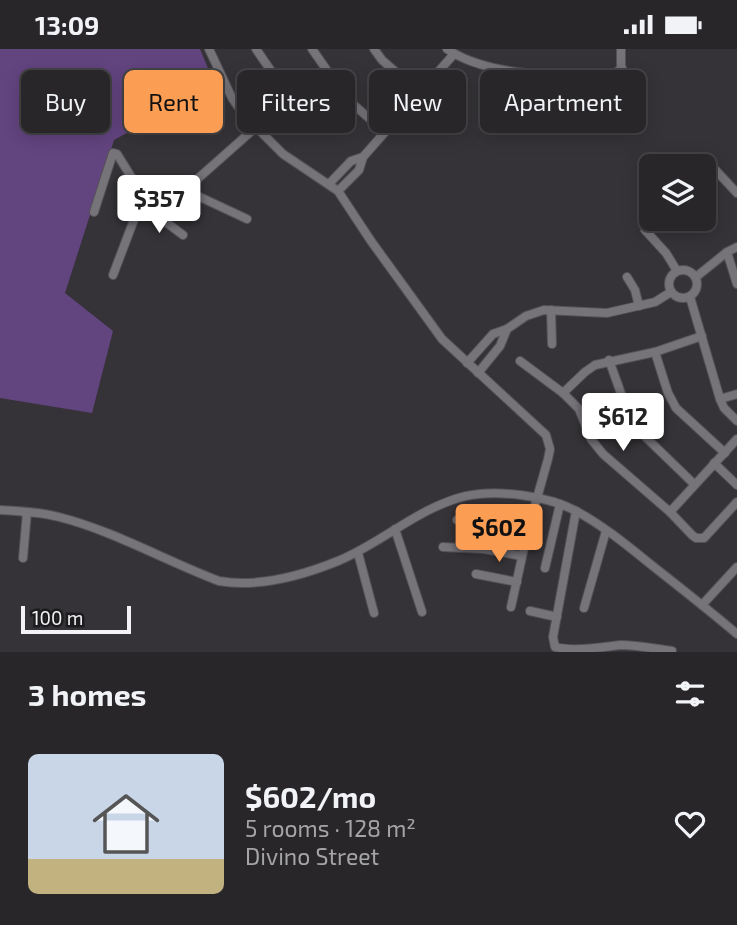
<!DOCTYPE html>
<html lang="en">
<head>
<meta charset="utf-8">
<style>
  :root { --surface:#282629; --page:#302e31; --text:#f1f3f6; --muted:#a5a5a8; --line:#444346; --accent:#fc9d54 }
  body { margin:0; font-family:"Exo 2",sans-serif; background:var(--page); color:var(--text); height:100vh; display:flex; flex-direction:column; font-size:26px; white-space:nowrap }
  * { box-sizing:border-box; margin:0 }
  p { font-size:23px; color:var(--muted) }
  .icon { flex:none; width:38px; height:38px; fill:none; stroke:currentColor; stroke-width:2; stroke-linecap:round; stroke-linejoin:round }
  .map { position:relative; height:603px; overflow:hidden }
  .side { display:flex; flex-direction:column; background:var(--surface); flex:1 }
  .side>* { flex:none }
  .banner { position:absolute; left:21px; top:21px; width:696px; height:63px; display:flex; gap:14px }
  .tools { position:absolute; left:639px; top:105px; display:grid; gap:14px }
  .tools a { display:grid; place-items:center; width:77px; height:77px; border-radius:10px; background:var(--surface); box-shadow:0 4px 18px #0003,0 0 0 2px var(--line); font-size:35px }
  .scale { position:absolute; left:21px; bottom:18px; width:110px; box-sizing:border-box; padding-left:7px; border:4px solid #f3f2f5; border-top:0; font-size:19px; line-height:24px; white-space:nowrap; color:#f3f2f5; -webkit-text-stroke:5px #1c1b1d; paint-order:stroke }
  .price { position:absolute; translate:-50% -60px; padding:0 16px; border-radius:7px; background:#fff; color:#222; font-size:23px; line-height:46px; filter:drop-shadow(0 2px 4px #0008) }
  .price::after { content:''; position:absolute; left:50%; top:42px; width:21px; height:16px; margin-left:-10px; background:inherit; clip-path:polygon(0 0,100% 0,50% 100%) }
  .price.current { background:var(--accent); color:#111 }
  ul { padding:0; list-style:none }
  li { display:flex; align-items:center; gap:21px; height:175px; padding:0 28px }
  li+li { border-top:2px solid var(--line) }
  li span { display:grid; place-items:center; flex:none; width:196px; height:140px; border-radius:10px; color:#555 }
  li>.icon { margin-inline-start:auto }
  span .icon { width:84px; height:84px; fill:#fffc; stroke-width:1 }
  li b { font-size:30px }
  h2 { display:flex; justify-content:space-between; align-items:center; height:84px; padding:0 28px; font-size:30px }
  .tag { padding:0 24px; border-radius:10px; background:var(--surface); box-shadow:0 4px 18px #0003,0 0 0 2px var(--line); font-size:24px; line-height:63px }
  .tag.current { background:var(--accent); color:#111 }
  .status { display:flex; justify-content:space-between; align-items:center; height:49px; padding:0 35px; background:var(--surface); direction:ltr }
  .status svg { height:19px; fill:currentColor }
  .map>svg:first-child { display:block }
  .green { fill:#62447f }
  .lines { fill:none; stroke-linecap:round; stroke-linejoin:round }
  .minor-casing { stroke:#545257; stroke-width:10 }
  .minor { stroke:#767379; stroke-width:8 }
</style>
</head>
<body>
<div class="status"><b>13:09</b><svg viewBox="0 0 49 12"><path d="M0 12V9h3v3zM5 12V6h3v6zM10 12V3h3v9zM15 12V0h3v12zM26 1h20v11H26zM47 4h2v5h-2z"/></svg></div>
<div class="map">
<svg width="737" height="603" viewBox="0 0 737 603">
  <rect width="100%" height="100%" fill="#353337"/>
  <path class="green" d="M0,0H200L215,36L114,91L65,244L113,282L92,364L0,349Z"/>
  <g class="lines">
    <g class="minor-casing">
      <g id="minor">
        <path d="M209,0L232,49L244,66L283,105L338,142L371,192L442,290L546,386L550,400L548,410L528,481L511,558"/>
        <path d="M256,0L302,67L308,73L321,74L347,50"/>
        <path d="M312,0L347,50L385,83"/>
        <path d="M374,0L382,11L420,44"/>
        <path d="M447,0C487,28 559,26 607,30L622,19"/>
        <path d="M621,0V45"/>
        <path d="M363,108L454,5"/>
        <path d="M695,117L702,111L707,112L737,144"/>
        <path d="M329,135L351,112L363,108L359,121L338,142"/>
        <path d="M185,141L247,170"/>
        <path d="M159,162L167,174L183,186"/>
        <path d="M94,163L113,104L117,105L143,147L157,162L185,141L255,79"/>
        <path d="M645,181L666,204L677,222"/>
        <path d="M727,203L737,235"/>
        <circle cx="683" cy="235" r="14"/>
        <path d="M113,226L143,147"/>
        <path d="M627,228L635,241L639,257"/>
        <path d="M696,228L727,203L737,198"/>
        <path d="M690,248L720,350L724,359L737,372"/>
        <path d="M551,261L552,295"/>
        <path d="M655,303L668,344L676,359L725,404"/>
        <path d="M609,311L632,375L694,435"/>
        <path d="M520,312L563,344L579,360L591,390L603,405L670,463L692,486L696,489H704L737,453"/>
        <path d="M467,314L493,285L507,280L526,267L544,261L607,264L655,253L671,243"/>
        <path d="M478,324L500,297L507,280"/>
        <path d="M563,344L585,323L595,316L655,303L702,287"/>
        <path d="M720,350L737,345"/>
        <path d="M714,414L737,436"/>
        <path d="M0,461C20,462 40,463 59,468C114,482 166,512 219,532C259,539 301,527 338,512C382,494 419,458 466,447C497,440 548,447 576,462C604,477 629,498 654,518C682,540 710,562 737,585"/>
        <path d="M576,462L553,588L555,598C575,603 601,598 621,596C638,596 655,600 672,602"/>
        <path d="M670,463L737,390"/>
        <path d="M457,471L528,481"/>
        <path d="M395,480L422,563"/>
        <path d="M443,498L484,500L522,507"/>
        <path d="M358,504L374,564"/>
        <path d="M23,509L27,463"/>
        <path d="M545,519L560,455"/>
        <path d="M476,525L517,533"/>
        <path d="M702,556L737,518"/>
        <path d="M584,559L606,482"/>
        <path d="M530,562L557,568"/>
      </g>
    </g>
    <use href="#minor" class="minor"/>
  </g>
</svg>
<div class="tools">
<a><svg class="icon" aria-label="layers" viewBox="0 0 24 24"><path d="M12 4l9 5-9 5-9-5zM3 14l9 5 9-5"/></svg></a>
</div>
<div class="scale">100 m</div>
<b class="price" style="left:159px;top:186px">$357</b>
<b class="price" style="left:623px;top:404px">$612</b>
<b class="price current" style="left:499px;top:515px">$602</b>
<div class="banner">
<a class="tag">Buy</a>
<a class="tag current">Rent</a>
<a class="tag">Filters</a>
<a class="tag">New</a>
<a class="tag">Apartment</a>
</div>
</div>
<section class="side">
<h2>3 homes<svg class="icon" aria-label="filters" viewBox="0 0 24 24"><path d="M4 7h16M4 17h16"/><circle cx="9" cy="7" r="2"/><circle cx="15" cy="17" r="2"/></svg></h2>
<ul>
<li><span style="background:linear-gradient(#c9d6e8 75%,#c2b280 0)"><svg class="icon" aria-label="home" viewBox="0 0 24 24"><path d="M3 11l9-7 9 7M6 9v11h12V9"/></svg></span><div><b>$602/mo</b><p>5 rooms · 128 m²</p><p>Divino Street</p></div><svg class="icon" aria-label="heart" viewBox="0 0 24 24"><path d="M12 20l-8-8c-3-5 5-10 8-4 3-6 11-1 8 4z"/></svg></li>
</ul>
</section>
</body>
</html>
